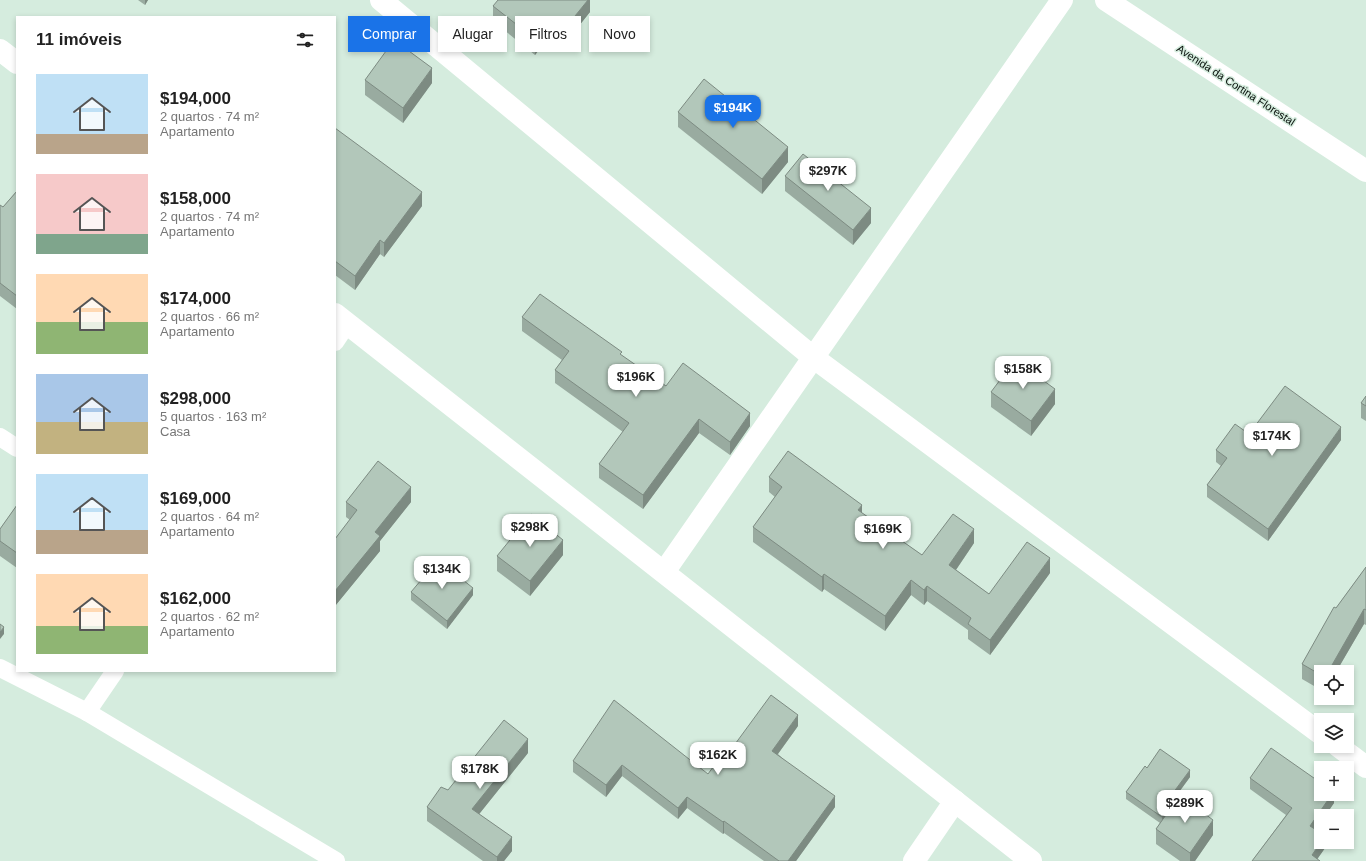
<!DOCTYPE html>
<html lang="pt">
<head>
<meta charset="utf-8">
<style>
  :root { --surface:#fff; --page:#f2f2f2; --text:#222; --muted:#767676; --accent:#1a73e8 }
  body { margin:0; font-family:Arial,sans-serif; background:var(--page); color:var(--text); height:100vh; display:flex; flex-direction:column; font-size:15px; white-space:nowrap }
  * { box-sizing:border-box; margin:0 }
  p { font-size:13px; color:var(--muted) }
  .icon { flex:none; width:22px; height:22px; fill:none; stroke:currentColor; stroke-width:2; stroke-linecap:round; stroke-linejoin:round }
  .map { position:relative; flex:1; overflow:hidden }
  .panel { position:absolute; left:16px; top:16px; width:320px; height:656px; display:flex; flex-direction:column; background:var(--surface); border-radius:0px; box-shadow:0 2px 6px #0003 }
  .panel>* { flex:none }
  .banner { position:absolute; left:348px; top:16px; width:380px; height:36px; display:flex; gap:8px }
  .tools { position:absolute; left:1314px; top:665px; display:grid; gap:8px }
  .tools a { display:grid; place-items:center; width:40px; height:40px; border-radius:0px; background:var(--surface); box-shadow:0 2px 6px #0003; font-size:20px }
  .price { position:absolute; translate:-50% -34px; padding:0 9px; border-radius:8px; background:#fff; color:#222; font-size:13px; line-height:26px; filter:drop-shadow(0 1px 2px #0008) }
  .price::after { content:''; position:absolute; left:50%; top:24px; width:12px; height:9px; margin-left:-6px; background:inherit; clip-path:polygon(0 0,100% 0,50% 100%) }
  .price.active { background:var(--accent); color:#fff }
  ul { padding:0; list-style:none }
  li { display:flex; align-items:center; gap:12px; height:100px; padding:0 20px }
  li span { display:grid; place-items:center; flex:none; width:112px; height:80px; border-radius:0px; color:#555 }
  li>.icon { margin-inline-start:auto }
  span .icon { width:48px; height:48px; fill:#fffc; stroke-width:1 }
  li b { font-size:17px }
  h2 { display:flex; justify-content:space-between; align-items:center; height:48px; padding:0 20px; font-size:17px }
  .chip { padding:0 14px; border-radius:0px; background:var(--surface); box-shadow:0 2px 6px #0003; font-size:14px; line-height:36px }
  .chip.active { background:var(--accent); color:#fff }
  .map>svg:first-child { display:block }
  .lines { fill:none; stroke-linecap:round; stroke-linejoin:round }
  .lane { stroke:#fff; stroke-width:18 }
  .street { stroke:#fff; stroke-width:22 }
  .wall { fill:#99aba0 }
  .shaded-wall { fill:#7d8b82 }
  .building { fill:#b2c7ba; stroke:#7d8b82 }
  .labels { text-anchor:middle; stroke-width:3; stroke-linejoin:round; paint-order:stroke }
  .street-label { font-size:11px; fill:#070f0a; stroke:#d5ecde }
</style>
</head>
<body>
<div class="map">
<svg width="1366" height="861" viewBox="0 0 1366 861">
  <rect width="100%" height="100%" fill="#d5ecde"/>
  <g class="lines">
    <g class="lane">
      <path d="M335,342L347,324"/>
      <path d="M0,437L17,448"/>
      <path d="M0,668L87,712L336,861"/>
      <path d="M87,712L115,671"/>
    </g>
    <g class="street">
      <path d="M381,0L814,358L1321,734"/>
      <path d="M1106,0L1366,171"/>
      <path d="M0,50L17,63"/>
      <path d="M335,314L1031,861"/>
      <path d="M664,572L1062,0"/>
      <path d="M1338,746L1366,767"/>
      <path d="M914,861L955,801"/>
    </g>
  </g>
  <g class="wall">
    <path d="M138,0H148L145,5Z"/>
    <path d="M590,0V12L562,47L549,37L535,55L493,21V6Z"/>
    <path d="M365,80L432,83L403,123L365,95Z"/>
    <path d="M678,112L788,162L762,194L678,127Z"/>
    <path d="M335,128L422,206L384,257L380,254L355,290L335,275Z"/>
    <path d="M785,176L871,223L853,245L785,191Z"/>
    <path d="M17,191V309L0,296V205L3,207Z"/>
    <path d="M522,317L622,356L666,386L750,426L730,455L699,433L643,509L599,478V464L623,432L555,383V370L562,360L522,331Z"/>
    <path d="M991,392L1055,404L1031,436L991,407Z"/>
    <path d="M1366,396V421L1361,418V403Z"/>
    <path d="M1249,434L1341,440L1268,541L1207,497V485L1221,466L1216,462V450Z"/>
    <path d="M769,477L862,513L922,555L974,543L956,570L989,594L1050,573L990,655L968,639V630L927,601L924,605L911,595L885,631L824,589L822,592L753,542V527L775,497L769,492Z"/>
    <path d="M346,502H411L380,541V551L335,606V539L350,520L346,517Z"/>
    <path d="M17,505V568L0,556V529Z"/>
    <path d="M563,555L530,596L497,571V556Z"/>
    <path d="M1366,567V625L1364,624L1336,672H1321V690L1302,679V664L1336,608Z"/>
    <path d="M411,592L473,595L447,629L411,600Z"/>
    <path d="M798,726L778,754L835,807L796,861H764L724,833L723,834L687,808L678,819L622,776L606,797L573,772V761L708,774L730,751Z"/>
    <path d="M528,753L479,814L512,851L504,861H483L427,821V807L448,790Z"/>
    <path d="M1147,768L1190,777L1177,795L1178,798L1213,835L1195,861H1180L1156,844V829L1160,823L1126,799V792Z"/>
    <path d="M1250,778L1334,794V803L1325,816H1321V822L1316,830L1325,842V848L1317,859L1252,861L1286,815L1250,789Z"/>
  </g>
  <g class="shaded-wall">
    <path d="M145,0H148L145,5Z"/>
    <path d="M588,0H590V12L562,47V32Z"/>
    <path d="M549,22V37L535,55V39Z"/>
    <path d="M432,68V83L403,123V108Z"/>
    <path d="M788,147V162L762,194V179Z"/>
    <path d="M422,192V206L384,257V243Z"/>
    <path d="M871,208V223L853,245V230Z"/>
    <path d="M380,240V254L355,290V276Z"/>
    <path d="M1055,389V404L1031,436V421Z"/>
    <path d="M750,413V426L730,455V442Z"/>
    <path d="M699,419V433L643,509V495Z"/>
    <path d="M1341,427V440L1268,541V529Z"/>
    <path d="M411,487V502L380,541V551L335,606V591L375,532Z"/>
    <path d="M862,505V519L858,510Z"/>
    <path d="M974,529V543L949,580V565Z"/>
    <path d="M563,540V555L530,596V581Z"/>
    <path d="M1050,558V573L990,655V640Z"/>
    <path d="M824,574V589L822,592V577Z"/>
    <path d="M911,580V595L885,631V616Z"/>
    <path d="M927,586V601L924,605V590Z"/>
    <path d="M473,588V595L447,629V621Z"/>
    <path d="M1364,609V624L1336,672H1328Z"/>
    <path d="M4,627V634L0,639V632Z"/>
    <path d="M798,715V726L772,762V751Z"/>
    <path d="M528,739V753L472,823V809Z"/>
    <path d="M622,765V776L606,797V785Z"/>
    <path d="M1190,770V777L1173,800V793Z"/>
    <path d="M1332,794H1334V803L1325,816H1321V822L1310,837V826Z"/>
    <path d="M835,796V807L796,861H788Z"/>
    <path d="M1178,796V804L1162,825V817Z"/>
    <path d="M687,797V808L678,819V808Z"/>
    <path d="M1213,820V835L1195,861H1190V853Z"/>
    <path d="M724,821V833L723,834V822Z"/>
    <path d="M512,837V851L504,861H497V857Z"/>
    <path d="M1321,842H1325V848L1316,861L1312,855Z"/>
  </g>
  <g class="building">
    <path d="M498,0H588L562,32L549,22L535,39L493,6Z"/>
    <path d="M394,40L432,68L403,108L365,80Z"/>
    <path d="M704,79L788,147L762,179L678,112Z"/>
    <path d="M335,128L422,192L384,243L380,240L355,276L335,261Z"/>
    <path d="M803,154L871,208L853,230L785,176Z"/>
    <path d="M17,191V296L0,283V205L3,207Z"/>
    <path d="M540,294L622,352L620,354L666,386L683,363L750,413L730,442L699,419L643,495L599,464L629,423L555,370L569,351L522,317Z"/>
    <path d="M1015,360L1055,389L1031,421L991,392Z"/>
    <path d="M1285,386L1341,427L1268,529L1207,485L1227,458L1216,450L1235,424L1249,434Z"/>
    <path d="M1366,396V406L1361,403Z"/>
    <path d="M788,451L862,505L858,510L922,555L953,514L974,529L949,565L989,594L1027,542L1050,558L990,640L968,624L971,618L927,586L924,590L911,580L885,616L824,574L822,577L753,527L782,487L769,477Z"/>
    <path d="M378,461L411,487L375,532L380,536L335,591V539L357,510L346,502Z"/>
    <path d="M17,505V553L0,541V529Z"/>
    <path d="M531,514L563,540L530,581L497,556Z"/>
    <path d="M438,560L473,588L447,621L411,592Z"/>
    <path d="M1366,567V610L1364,609L1328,672H1321V675L1302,664L1334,607L1336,608Z"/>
    <path d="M0,624L4,627L0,632Z"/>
    <path d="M771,695L798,715L772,751L835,796L788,861H779L724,821L723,822L687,797L678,808L622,765L606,785L573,761L614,700L708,774L727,748L730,751Z"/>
    <path d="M504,720L528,739L472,809L512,837L497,857L427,807L441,787L448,790Z"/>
    <path d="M1271,748L1321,783V794H1332L1310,826L1321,833V842L1312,855L1320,861H1252L1292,808L1250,778Z"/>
    <path d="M1160,749L1190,770L1173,793L1178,796L1162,817L1126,792L1145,766L1147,768Z"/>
    <path d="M1180,795L1213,820L1190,853L1156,829Z"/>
  </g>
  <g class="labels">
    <g class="street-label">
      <text transform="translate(1236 85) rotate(33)" y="4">Avenida da Cortina Florestal</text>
    </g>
  </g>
</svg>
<div class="tools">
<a><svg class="icon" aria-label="locate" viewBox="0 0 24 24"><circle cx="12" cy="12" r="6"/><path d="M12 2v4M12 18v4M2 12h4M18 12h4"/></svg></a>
<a><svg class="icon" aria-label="layers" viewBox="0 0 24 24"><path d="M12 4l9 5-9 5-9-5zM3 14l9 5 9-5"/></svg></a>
<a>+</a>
<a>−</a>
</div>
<b class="price active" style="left:733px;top:129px">$194K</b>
<b class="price" style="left:828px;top:192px">$297K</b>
<b class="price" style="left:1023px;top:390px">$158K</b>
<b class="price" style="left:636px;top:398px">$196K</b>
<b class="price" style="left:1272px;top:457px">$174K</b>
<b class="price" style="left:530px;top:548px">$298K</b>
<b class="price" style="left:883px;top:550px">$169K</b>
<b class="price" style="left:442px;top:590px">$134K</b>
<b class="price" style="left:718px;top:776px">$162K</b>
<b class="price" style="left:480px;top:790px">$178K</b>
<b class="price" style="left:1185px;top:824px">$289K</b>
<div class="banner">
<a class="chip active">Comprar</a>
<a class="chip">Alugar</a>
<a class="chip">Filtros</a>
<a class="chip">Novo</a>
</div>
<section class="panel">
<h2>11 imóveis<svg class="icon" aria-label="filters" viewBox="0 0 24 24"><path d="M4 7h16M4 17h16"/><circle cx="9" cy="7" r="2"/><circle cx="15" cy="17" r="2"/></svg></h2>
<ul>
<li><span style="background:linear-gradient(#bfe0f5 75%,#b9a48a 0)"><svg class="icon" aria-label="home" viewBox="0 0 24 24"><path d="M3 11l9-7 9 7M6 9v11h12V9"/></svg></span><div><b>$194,000</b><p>2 quartos · 74 m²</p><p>Apartamento</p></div></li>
<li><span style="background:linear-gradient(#f6c9c9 75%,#7fa58c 0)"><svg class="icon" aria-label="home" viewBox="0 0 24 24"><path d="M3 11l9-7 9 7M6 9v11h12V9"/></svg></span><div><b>$158,000</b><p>2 quartos · 74 m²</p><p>Apartamento</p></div></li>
<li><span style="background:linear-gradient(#ffd9b3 60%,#8fb573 0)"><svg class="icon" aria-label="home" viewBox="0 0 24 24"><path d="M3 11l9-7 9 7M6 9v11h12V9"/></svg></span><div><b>$174,000</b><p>2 quartos · 66 m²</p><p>Apartamento</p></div></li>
<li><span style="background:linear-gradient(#a9c7e8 60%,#c2b280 0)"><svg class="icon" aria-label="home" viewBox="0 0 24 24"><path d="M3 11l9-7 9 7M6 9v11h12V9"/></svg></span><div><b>$298,000</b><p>5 quartos · 163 m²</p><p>Casa</p></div></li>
<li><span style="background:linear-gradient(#bfe0f5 70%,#b9a48a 0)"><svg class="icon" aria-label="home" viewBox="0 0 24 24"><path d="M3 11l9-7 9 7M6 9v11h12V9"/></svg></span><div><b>$169,000</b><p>2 quartos · 64 m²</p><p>Apartamento</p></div></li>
<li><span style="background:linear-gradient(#ffd9b3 65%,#8fb573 0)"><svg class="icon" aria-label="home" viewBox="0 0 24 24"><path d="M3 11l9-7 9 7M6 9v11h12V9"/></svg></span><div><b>$162,000</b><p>2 quartos · 62 m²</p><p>Apartamento</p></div></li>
</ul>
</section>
</div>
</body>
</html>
